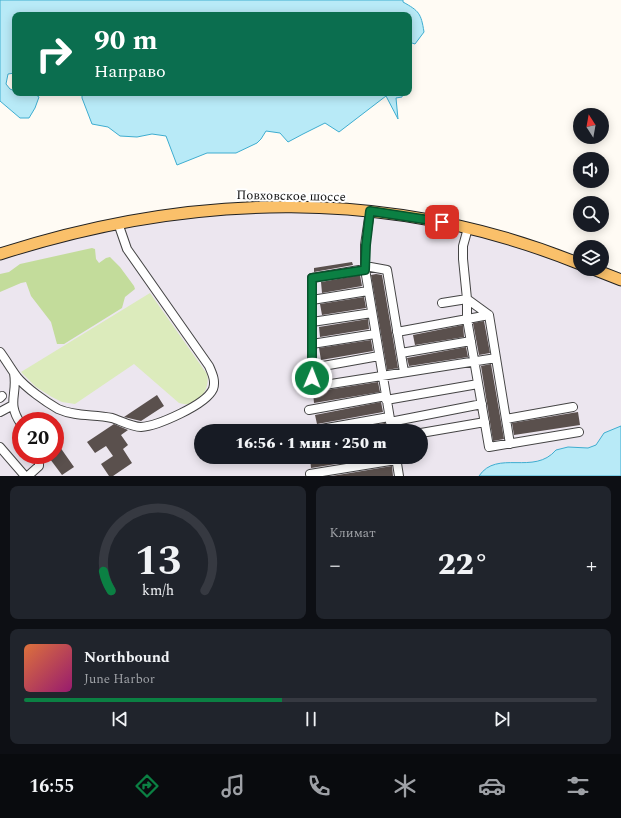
<!DOCTYPE html>
<html lang="ru">
<meta charset="utf-8">
<style>
body{margin:0;font-family:Spectral,serif;background:#20242c;color:#f1f3f6;height:100vh;display:flex;flex-direction:column;font-size:15px;white-space:nowrap}
*{box-sizing:border-box;margin:0}
p{font-size:13px;color:#9ea1a6}
.icon{flex:none;width:22px;height:22px;fill:none;stroke:currentColor;stroke-width:2;stroke-linecap:round;stroke-linejoin:round}
.map{position:relative;height:476px;overflow:hidden}
.details{display:flex;flex-direction:column;gap:10px;padding:10px;background:#0d0f14;flex:1}
.details>*{flex:none}
.hud{position:absolute;left:12px;top:12px;width:400px;height:84px;border-radius:8px;box-shadow:0 2px 10px #0003;background:#0b6e4f;color:#fff;overflow:hidden}
.needle{width:26px;rotate:349deg}
.controls{position:absolute;left:573px;top:108px;display:grid;gap:8px}
.controls a{display:grid;place-items:center;width:36px;height:36px;border-radius:50%;background:#171b24;box-shadow:0 2px 10px #0003;font-size:20px}
.speed{position:absolute;left:12px;top:412px;display:flex;gap:8px;font-size:20px;font-weight:700;text-align:center}
.speed>*{display:grid;place-content:center;width:52px;height:52px;border-radius:50%;background:#171b24;box-shadow:0 2px 10px #0003;line-height:1}
.speed .limit{border:6px solid #d22;background:#fff;color:#111}
.pin{position:absolute;display:grid;place-items:center;width:34px;height:34px;color:#fff;margin:-17px;border-radius:8px;box-shadow:0 2px 6px #0006}
.me{position:absolute;width:44px;margin:-22px;rotate:1deg;stroke-linejoin:round;filter:drop-shadow(0 0 3px #0008)}
.turn{display:flex;align-items:center;gap:14px;height:84px;padding:0 16px;font-size:18px}
.turn .icon{width:52px;height:52px;stroke-width:2.5}
.turn b{display:block;font-size:28px;line-height:34px}
.big{font-size:30px;font-weight:800;line-height:1.1}
.details .tile{flex:1;display:flex;flex-direction:column;justify-content:center;gap:6px;min-width:0;padding:0 14px;border-radius:8px;background:#20242c}
.details .dial{align-items:center;gap:0}
.dial svg{height:104px;overflow:visible;fill:none;stroke:#363941;stroke-width:7;stroke-linecap:round;text-anchor:middle}
.dial text{fill:#f1f3f6;stroke:none}
.song{display:flex;align-items:center;gap:12px}
.cover{width:48px;height:48px;border-radius:6px;background:linear-gradient(135deg,hsl(20 70% 55%),hsl(320 70% 35%))}
.played{height:4px;border-radius:2px;background:linear-gradient(90deg,#0b8043 45%,#363941 45%)}
.keys{display:flex;justify-content:space-around;direction:ltr}
.heat{display:flex;justify-content:space-between;align-items:center;font-size:22px;direction:ltr}
.details .tiles{flex:1;display:grid;gap:10px;grid-template-columns:1fr 1fr}
.tile:last-child{grid-column:span 2}
.trip{position:absolute;left:194px;top:424px;width:234px;height:40px;border-radius:20px;background:#171b24;box-shadow:0 2px 10px #0003;font-weight:800;line-height:40px;text-align:center}
.menu{display:flex;height:64px;justify-content:space-around;align-items:center;background:#090b0e;color:#9ea1a6}
.menu .icon{width:28px;height:28px}
.menu .selected{color:#0b8043}
.menu b{font-size:18px;color:#f1f3f6}
.map>svg:first-child{display:block}
</style>
<div class="map">
<svg width="621" height="476" viewBox="0 0 621 476">
<rect width="100%" height="100%" fill="#fffbf4"/>
<path fill="#ece6ef" fill-rule="evenodd" d="M310 207 468 228 580 269H593L621 280V476H0V254L118 223ZM21 421H55V455H21ZM201 431H421V457H201Z"/>
<path fill="#dcebbc" d="M150 293 207 374C211 390 197 409 179 403L134 364 75 404 62 402 52 397 36 387 21 372Z"/>
<path fill="#c3dc9b" d="M92 248 95 249 96 259 99 263 106 258 110 257 120 267 134 286 135 289 125 297 122 308 64 344H57L51 322 31 296 26 282 21 283 0 292V274L9 272 20 264Z"/>
<path fill="#b8eaf7" stroke="#3eadd0" d="M0 0H403V2C419 11 421 13 424 32L415 44 409 42V15H15V73L8 74 6 84 10 89 15 91V93H33L39 97 35 108 29 118H20L0 101Z
M82 93H403L402 97 396 98 398 119 386 96 339 132 325 123 303 134 288 142 280 133 266 131 261 139 257 143 236 153H207L177 165 166 136 152 134 137 137 120 136 108 127 92 124 82 98Z
M621 426V476H479C497 449 534 476 556 450L568 447 588 448 596 445 604 433Z"/>
<path fill="#5a504d" d="M352 262 353 265 314 272V268Z
M376 274 382 275 398 368 387 370 371 275Z
M360 275 362 286 322 293 321 282Z
M364 297 366 308 322 315 320 304Z
M368 319 369 329 320 337 319 327Z
M484 321 490 353 479 355 473 323Z
M463 325 464 337 415 345 413 335Z
M371 340 373 351 321 360 319 348Z
M466 347 468 357 409 366 407 358Z
M491 364 504 439 493 441 481 366Z
M378 382 380 392 314 403 313 392Z
M157 395 164 406 141 421 124 417Z
M381 402 383 412 317 424 315 415Z
M578 412 580 425 514 435 512 423Z
M385 423 386 431H342Z
M114 424 128 430 121 435 128 445 123 449 132 463 113 476H109L101 464 113 456 106 446 95 453 87 442Z
M55 440 74 467 62 475 47 455H55Z
M310 457H380L311 468Z
M392 466 393 476H332Z"/>
<g fill="none" stroke-linecap="round" stroke-linejoin="round">
<g stroke="#444" stroke-width="10">
<path id="minor" d="M370 211 365 245V269L392 431
M468 228 463 246V259L467 299V319L489 447 579 432
M365 266 387 270 404 372
M365 269 312 278V387L496 358
M312 300 368 291
M442 303 467 299 489 315 510 444
M312 322 372 313
M397 332 489 315
M312 344 375 334
M0 352C6 360 11 369 17 377 26 388 46 402 58 409 76 417 94 414 112 418 121 421 132 427 141 427 157 426 206 405 213 389 216 381 212 373 209 366L127 249 118 223
M401 353 471 341
M312 368 379 356
M14 373C18 395 6 402 21 424
M0 398 2 396
M386 400 478 384
M309 410 386 396
M0 412 13 405
M506 419 573 407
M390 422 482 404
M310 431 389 417
M421 433 485 422
M0 447 25 476
M396 457 399 476
M310 474 396 460
M28 476 39 466V455"/>
</g>
<g stroke="#222" stroke-width="13">
<path id="major" d="M0 254C192 192 391 187 580 264
M593 269 621 280"/>
</g>
<use href="#minor" stroke="#fff" stroke-width="8"/>
<use href="#major" stroke="#fac06a" stroke-width="11"/>
</g>
<g fill="none" stroke-linecap="round" stroke-linejoin="round">
<g stroke="#07532c" stroke-width="10">
<path id="route" d="M312 378V278L365 270 366 245 370 211 442 222"/>
</g>
<use href="#route" stroke="#0b8043" stroke-width="7"/>
</g>
<g text-anchor="middle" stroke-width="4" stroke-linejoin="round" paint-order="stroke">
<g font-size="13" fill="#111" stroke="#fff">
<text transform="translate(291 195) rotate(1)" y="5">Повховское шоссе</text>
</g>
</g>
</svg>
<div class="controls">
<a><svg class="needle" viewBox="-14 -14 28 28"><path d="M0-13l5 13h-10z" fill="#e53935"/><path d="M0 13l5-13h-10z" fill="#9ea1a6"/></svg></a>
<a><svg class="icon" aria-label="sound" viewBox="0 0 24 24"><path d="M4 9h4l5-4v14l-5-4H4zM17 9q2 3 0 6"/></svg></a>
<a><svg class="icon" aria-label="search" viewBox="0 0 24 24"><circle cx="10" cy="10" r="6"/><path d="M15 15l6 6"/></svg></a>
<a><svg class="icon" aria-label="layers" viewBox="0 0 24 24"><path d="M12 4l9 5-9 5-9-5zM3 14l9 5 9-5"/></svg></a>
</div>
<div class="speed"><div class="limit">20</div></div>
<div class="pin" style="left:442px;top:222px;background:#d93025"><svg class="icon" aria-label="arrive" viewBox="0 0 24 24"><path d="M6 21V4h12l-3 4 3 4H6"/></svg></div>
<svg class="me" style="left:312px;top:378px" viewBox="-20 -20 40 40"><circle r="17" fill="#0b8043" stroke="#fff" stroke-width="3"/><path d="M0-11L8 9 0 5-8 9z" fill="#fff"/></svg>
<div class="trip">16:56 · 1 мин · 250 m</div>
<div class="hud">
<div class="turn"><svg class="icon" aria-label="right" viewBox="0 0 24 24"><path d="M7 20v-9h11M14 6l5 5-5 5"/></svg><div><b>90 m</b>Направо</div></div>
</div>
</div>
<section class="details">
<div class="tiles">
<div class="tile dial"><svg viewBox="0 0 100 80">
<path d="M14 69A42 42 0 1 1 86 69"/>
<path d="M14 69A42 42 0 0 1 8 54" stroke="#0b8043"/>
<text x="50" y="56" font-size="32" font-weight="700">13</text>
<text x="50" y="72" font-size="11">km/h</text>
</svg></div>
<div class="tile"><p>Климат</p>
<div class="heat"><a>−</a><b class="big">22°</b><a>+</a></div>
</div>
<div class="tile">
<div class="song"><i class="cover"></i><div><b>Northbound</b><p>June Harbor</p></div></div>
<div class="played"></div>
<div class="keys"><svg class="icon" aria-label="previous" viewBox="0 0 24 24"><path d="M18 5L8 12l10 7zM5 5v14"/></svg><svg class="icon" aria-label="pause" viewBox="0 0 24 24"><path d="M8 5v14M16 5v14"/></svg><svg class="icon" aria-label="next" viewBox="0 0 24 24"><path d="M6 5l10 7-10 7zM19 5v14"/></svg></div>
</div>
</div>
</section>
<nav class="menu">
<b>16:55</b>
<svg class="icon selected" aria-label="directions" viewBox="0 0 24 24"><path d="M12 3l9 9-9 9-9-9zM9 14v-3h6M13 9l2 2-2 2"/></svg>
<svg class="icon" aria-label="music" viewBox="0 0 24 24"><path d="M9 18V5l10-2v13"/><circle cx="6" cy="18" r="3"/><circle cx="16" cy="16" r="3"/></svg>
<svg class="icon" aria-label="phone" viewBox="0 0 24 24"><path d="M5 4h4l2 5-3 2q2 4 5 5l2-3 5 2v4C11 20 4 13 5 4z"/></svg>
<svg class="icon" aria-label="climate" viewBox="0 0 24 24"><path d="M12 3v18M4 7l16 10M4 17L20 7"/></svg>
<svg class="icon" aria-label="car" viewBox="0 0 24 24"><path d="M5 17H2v-5l4-1 3-4h7l3 4 3 1v5h-3M9 17h6M6 11h13"/><circle cx="7" cy="17" r="2"/><circle cx="17" cy="17" r="2"/></svg>
<svg class="icon" aria-label="filters" viewBox="0 0 24 24"><path d="M4 7h16M4 17h16"/><circle cx="9" cy="7" r="2"/><circle cx="15" cy="17" r="2"/></svg>
</nav>
